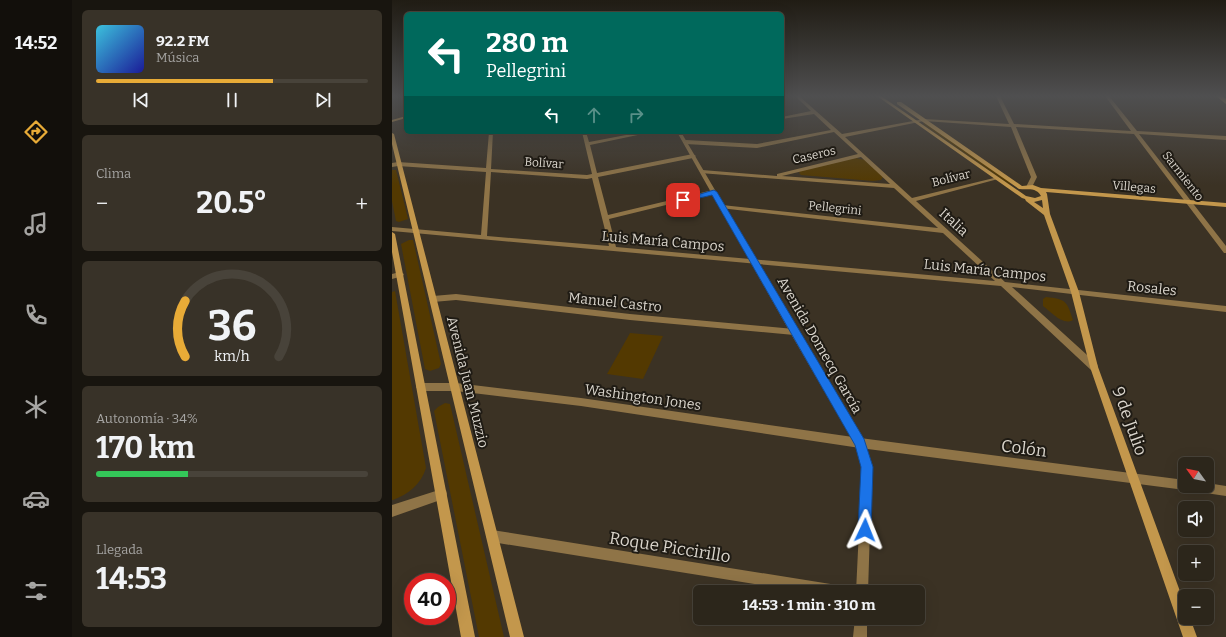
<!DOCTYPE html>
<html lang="es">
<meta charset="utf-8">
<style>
body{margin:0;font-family:Bitter,serif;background:#383228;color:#f1f3f6;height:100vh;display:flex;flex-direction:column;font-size:15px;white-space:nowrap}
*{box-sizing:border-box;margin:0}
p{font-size:13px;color:#a6a5a3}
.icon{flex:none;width:22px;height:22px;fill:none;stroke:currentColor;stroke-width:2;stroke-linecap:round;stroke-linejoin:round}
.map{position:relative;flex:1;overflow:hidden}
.sheet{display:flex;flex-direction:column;gap:10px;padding:10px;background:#18150f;width:320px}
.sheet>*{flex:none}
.guide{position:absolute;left:12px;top:12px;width:380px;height:122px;border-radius:6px;box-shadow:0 4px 16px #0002,0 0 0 1px #48433a;background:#00695c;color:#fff;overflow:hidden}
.needle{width:26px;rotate:303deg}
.controls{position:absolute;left:786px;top:457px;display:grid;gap:8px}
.controls a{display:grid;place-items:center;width:36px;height:36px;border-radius:6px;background:#2c261b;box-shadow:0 4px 16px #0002,0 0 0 1px #48433a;font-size:20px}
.speed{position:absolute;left:12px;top:573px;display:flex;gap:8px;font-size:20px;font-weight:700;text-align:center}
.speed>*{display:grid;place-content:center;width:52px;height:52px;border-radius:50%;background:#2c261b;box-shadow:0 4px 16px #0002,0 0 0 1px #48433a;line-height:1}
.speed .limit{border:6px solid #d22;background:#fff;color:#111}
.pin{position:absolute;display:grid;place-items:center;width:34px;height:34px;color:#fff;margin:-17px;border-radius:8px;box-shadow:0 2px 6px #0006}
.me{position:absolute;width:44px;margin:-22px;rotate:2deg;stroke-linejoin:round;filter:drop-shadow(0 0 3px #0008)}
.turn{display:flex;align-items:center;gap:14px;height:84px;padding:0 16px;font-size:18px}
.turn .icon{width:52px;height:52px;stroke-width:2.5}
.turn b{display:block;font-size:28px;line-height:34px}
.lanes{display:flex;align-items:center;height:38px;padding:0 16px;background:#0003;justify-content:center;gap:20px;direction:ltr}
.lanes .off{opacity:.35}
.big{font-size:30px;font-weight:700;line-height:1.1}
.sheet .tile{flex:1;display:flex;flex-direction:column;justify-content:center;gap:6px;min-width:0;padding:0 14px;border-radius:6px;background:#383228}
.sheet .dial{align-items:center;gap:0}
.dial svg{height:104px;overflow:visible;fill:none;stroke:#48433a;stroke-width:7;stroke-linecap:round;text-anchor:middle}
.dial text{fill:#f1f3f6;stroke:none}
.song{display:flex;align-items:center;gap:12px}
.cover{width:48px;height:48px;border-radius:6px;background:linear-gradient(135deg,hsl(190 70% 55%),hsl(240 70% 35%))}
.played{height:4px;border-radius:2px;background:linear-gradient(90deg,#e8ab37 65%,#48433a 65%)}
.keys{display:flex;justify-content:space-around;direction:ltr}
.heat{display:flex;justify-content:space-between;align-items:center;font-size:22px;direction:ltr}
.charge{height:6px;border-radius:3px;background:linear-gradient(90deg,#34c759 34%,#48433a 0)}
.trip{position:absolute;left:301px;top:585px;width:232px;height:40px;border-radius:6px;background:#2c261b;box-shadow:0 4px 16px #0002,0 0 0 1px #48433a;font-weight:700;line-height:40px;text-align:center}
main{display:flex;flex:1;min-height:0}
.tab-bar{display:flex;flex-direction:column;width:72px;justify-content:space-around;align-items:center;background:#120f0b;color:#a6a5a3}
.tab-bar .icon{width:28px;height:28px}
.tab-bar .active{color:#e8ab37}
.tab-bar b{font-size:18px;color:#f1f3f6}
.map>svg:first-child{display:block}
</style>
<main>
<nav class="tab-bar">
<b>14:52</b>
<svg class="icon active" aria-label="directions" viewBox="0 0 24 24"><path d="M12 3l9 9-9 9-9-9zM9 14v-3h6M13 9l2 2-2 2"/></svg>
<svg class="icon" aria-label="music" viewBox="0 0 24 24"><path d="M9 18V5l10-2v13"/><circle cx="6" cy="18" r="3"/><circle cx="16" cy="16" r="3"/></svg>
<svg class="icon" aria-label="phone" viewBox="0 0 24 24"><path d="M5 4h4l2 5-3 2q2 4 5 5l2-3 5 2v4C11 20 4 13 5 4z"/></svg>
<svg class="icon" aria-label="climate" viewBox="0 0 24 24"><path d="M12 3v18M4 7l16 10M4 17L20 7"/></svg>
<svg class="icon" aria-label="car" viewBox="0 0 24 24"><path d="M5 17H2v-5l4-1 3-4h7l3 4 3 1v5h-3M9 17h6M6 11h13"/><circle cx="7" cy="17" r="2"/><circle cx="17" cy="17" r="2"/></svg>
<svg class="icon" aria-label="filters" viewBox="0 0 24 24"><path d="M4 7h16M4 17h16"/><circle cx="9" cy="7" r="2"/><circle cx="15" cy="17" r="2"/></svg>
</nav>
<section class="sheet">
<div class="tile">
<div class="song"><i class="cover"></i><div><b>92.2 FM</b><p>Música</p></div></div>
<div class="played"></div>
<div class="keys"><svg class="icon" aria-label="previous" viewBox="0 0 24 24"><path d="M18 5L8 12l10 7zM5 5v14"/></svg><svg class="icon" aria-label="pause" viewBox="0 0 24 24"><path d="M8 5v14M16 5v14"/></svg><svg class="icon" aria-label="next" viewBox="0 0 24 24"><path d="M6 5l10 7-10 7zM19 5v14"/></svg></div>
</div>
<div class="tile"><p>Clima</p>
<div class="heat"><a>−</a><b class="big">20.5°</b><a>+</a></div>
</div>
<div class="tile dial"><svg viewBox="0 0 100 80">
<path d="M14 69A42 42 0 1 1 86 69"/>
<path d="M14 69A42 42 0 0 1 14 26" stroke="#e8ab37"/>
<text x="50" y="56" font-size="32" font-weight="700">36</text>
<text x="50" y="72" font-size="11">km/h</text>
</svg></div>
<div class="tile"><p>Autonomía · 34%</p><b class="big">170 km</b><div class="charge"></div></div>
<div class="tile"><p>Llegada</p><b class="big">14:53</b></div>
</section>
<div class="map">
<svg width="834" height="637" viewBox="0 0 834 637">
<rect width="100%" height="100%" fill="#3b3224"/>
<path fill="#533901" d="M533 123 619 183 617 184 531 124Z
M464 158 473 160 491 177 489 180 481 181 409 175 407 173 409 170Z
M0 170H4L16 219 7 222 4 221 0 201Z
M17 240H21L49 364 47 368 38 371 33 369 9 244Z
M3 291 34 468C29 484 17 494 1 500H0V292Z
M654 297C674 299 675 301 681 320 671 326 659 312 651 306V299Z
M238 333 271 336 251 379 215 374Z
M53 403 58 404 112 637H87L42 411 46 407Z"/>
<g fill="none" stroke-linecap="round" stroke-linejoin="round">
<path fill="#8f7447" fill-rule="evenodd" d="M403 96H407L450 134 532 119 617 124 604 96H608L622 124 739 131 713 96H717L745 131 834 136V140L747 134 834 246V253H832L742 134 624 127 645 177 640 187 637 189 634 187 639 177 619 127 532 121 453 137 520 198 606 177V179L524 201 613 282 834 306V312L620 287 705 364 706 367 705 370 702 371 699 370 609 286 0 231V227L89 235 94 172 6 166 0 167V163L6 162 94 168 97 132H101L99 169 195 175 200 174 190 132H194L197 142 250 132H260L198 145 205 173 301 154 304 156 301 158 206 177 216 215 321 190 324 192 323 193 217 219 224 247 603 281 551 233 328 208 327 207 330 205 546 228 502 188 308 173V171L310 170 385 176V174L466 154 442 132 365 148 294 144 291 142 294 140 365 144 439 130 422 114 390 119V117L419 111ZM469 157 498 184 390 176ZM99 172 195 179 200 178 217 246 95 236Z
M8 272 12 274 11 276 0 279V274Z
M64 294 238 314 402 329 405 330 406 332 405 334 402 335 238 320 64 300 41 302 37 299 41 296Z
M29 383H64L189 398 468 438 793 480V486H815V483L834 486V496L800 491 796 489 793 490 468 448 189 406 64 391H29L26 390 24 387 26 384Z
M50 489 54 490 55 494 54 498 0 517V505Z
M100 530 451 586 455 588 457 592H412L100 542 96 540 94 536 96 532Z"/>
<path fill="#8f7447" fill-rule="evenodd" d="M285 132H289L405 330 473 443 480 467 476 592H464L470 467 463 444 399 334Z
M463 618H475V637H461Z"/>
<path fill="#c3974c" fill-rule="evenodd" d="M485 96H489L634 196 643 198 649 196C644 187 636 190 627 189L505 104V102H509L630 186 641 185 649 188 834 203V207L654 192 655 194 658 214 687 292 706 367 793 605V618H798L805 637H791L698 367 679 292 652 215 634 201 633 199 630 198ZM650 200 651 208 642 202Z
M14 116V118L0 122V120Z
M0 133 2 134 132 637H118L0 144Z
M0 232 3 234 83 637H69L0 252Z"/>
<path fill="#eab24d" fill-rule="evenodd" d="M824 96H830L834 99V104Z"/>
</g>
<linearGradient id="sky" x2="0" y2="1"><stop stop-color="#201c14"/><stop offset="0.52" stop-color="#4f4f50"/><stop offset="1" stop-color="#4f4f50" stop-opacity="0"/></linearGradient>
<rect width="834" height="185" fill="url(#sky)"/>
<path fill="#1a73e8" stroke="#114b97" d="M322 190 325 192 472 439 481 467 479 530 477 534 473 536 468 534 466 530 469 467 463 445 320 195 291 202 287 200Z"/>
<g text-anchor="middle" stroke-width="4" stroke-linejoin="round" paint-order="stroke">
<g font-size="12" fill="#dad5cc" stroke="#1f1b14">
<text transform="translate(422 155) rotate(-13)" y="4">Caseros</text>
<text transform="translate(152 163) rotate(4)" y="4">Bolívar</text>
<text transform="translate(791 176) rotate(52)" y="4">Sarmiento</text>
<text transform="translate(559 178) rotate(-14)" y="4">Bolívar</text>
<text transform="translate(742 187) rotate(5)" y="4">Villegas</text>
<text transform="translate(443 208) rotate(6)" y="4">Pellegrini</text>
</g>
<g font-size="14" fill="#dad5cc" stroke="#1f1b14">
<text transform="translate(562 222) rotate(42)" y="5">Italia</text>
<text transform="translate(271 241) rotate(5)" y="5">Luis María Campos</text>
<text transform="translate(593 270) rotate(6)" y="5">Luis María Campos</text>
<text transform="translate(760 288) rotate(6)" y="5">Rosales</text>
<text transform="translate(223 302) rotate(6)" y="5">Manuel Castro</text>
<text transform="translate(428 345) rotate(60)" y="5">Avenida Domecq García</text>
<text transform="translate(76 382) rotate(76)" y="5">Avenida Juan Muzzio</text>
<text transform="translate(251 397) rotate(8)" y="5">Washington Jones</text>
</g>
<g font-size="17" fill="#dad5cc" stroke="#1f1b14">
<text transform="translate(738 421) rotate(70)" y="6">9 de Julio</text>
<text transform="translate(632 448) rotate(7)" y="6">Colón</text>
<text transform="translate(278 547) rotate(9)" y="6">Roque Piccirillo</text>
</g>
</g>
</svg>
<div class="controls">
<a><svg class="needle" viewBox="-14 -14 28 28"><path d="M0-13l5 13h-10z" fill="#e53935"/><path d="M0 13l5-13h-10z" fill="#a6a5a3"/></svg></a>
<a><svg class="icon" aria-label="sound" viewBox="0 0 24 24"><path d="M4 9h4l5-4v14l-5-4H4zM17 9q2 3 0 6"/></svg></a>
<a>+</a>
<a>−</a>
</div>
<div class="speed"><div class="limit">40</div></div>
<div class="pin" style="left:291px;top:200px;background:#d93025"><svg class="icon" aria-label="arrive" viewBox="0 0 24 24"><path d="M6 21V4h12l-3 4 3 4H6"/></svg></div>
<svg class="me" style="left:473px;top:530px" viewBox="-20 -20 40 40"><path d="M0-17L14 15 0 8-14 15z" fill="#1a73e8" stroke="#fff" stroke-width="4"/></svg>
<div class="trip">14:53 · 1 min · 310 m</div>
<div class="guide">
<div class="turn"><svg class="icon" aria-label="left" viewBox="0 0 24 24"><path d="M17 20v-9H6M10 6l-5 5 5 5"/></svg><div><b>280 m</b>Pellegrini</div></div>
<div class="lanes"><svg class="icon" aria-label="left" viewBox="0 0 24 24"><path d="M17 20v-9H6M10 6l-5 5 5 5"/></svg><svg class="icon off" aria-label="ahead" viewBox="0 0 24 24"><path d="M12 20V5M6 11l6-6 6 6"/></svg><svg class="icon off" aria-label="right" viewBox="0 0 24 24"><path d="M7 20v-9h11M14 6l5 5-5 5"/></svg></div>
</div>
</div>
</main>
